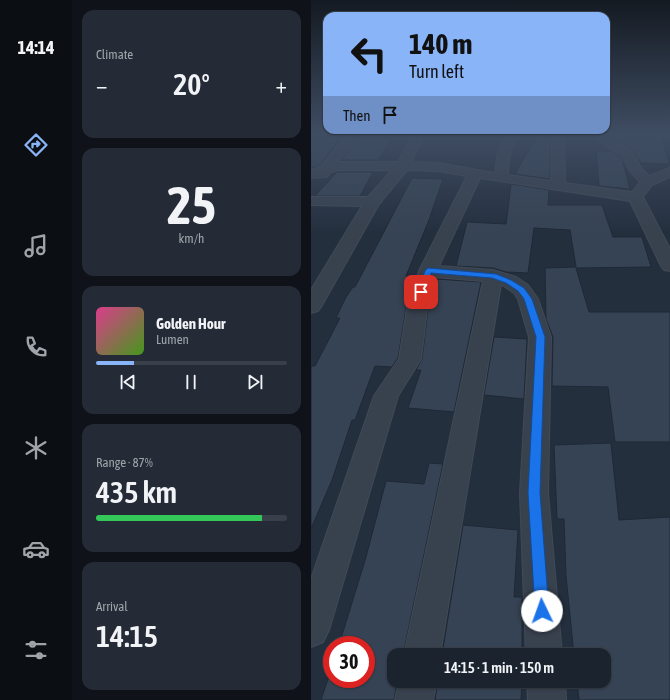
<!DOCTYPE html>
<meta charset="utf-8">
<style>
body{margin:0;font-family:"Asap Condensed",sans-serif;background:#242b36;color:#f1f3f6;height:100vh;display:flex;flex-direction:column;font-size:15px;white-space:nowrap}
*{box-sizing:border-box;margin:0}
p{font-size:13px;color:#a0a4aa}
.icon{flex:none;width:22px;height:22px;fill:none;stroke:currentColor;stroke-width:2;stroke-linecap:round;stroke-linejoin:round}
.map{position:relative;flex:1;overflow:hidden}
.sheet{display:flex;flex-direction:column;gap:10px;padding:10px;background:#0f1319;width:239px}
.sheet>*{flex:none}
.hud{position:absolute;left:12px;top:12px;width:287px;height:122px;border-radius:12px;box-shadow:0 1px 3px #0004,0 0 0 1px #39404a;background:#8ab4f8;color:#111;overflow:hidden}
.speed{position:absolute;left:12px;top:636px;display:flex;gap:8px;font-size:20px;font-weight:700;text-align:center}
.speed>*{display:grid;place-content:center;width:52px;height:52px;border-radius:50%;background:#1b232e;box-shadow:0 1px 3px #0004,0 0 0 1px #39404a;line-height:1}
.speed .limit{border:6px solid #d22;background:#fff;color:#111}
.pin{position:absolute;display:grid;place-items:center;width:34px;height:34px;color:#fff;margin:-17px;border-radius:8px;box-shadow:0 2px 6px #0006}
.me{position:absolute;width:44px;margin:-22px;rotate:357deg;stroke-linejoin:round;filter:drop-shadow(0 0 3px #0008)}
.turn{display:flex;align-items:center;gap:14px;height:84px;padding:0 20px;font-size:18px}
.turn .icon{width:52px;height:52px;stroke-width:2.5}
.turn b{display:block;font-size:28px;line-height:34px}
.then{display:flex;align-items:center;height:38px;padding:0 20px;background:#0003;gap:8px;font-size:15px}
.big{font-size:30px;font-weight:600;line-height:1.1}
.sheet .tile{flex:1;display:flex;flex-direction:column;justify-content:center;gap:6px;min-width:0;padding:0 14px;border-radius:12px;background:#242b36}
.sheet .dial{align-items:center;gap:0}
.dial b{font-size:52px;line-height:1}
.song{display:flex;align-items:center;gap:12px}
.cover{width:48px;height:48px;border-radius:6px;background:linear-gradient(135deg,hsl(330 70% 55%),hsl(100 70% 35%))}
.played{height:4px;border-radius:2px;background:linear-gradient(90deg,#8ab4f8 20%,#39404a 20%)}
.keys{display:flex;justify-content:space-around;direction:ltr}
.heat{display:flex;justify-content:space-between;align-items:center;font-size:22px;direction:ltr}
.charge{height:6px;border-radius:3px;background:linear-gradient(90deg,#34c759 87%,#39404a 0)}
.trip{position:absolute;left:76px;top:648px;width:224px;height:40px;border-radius:12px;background:#1b232e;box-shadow:0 1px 3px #0004,0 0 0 1px #39404a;font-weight:600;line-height:40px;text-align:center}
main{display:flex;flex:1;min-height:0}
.tabs{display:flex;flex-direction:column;width:72px;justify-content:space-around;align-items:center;background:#0b0e12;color:#a0a4aa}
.tabs .icon{width:28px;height:28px}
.tabs .on{color:#8ab4f8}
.tabs b{font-size:18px;color:#f1f3f6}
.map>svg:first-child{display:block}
</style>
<main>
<nav class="tabs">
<b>14:14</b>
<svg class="icon on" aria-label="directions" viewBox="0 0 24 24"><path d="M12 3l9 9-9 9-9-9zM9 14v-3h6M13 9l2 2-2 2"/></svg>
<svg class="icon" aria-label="music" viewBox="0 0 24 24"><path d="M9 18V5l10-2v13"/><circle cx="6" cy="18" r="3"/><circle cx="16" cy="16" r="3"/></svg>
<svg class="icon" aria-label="phone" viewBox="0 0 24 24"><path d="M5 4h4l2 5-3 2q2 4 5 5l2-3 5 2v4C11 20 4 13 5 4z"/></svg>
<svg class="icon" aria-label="climate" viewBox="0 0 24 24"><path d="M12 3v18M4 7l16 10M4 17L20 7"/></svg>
<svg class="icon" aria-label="car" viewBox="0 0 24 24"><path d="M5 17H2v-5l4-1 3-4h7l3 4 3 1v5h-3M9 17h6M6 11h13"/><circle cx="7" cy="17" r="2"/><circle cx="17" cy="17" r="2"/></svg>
<svg class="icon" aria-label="filters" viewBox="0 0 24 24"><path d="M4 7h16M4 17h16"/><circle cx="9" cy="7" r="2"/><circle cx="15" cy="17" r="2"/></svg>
</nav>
<section class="sheet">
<div class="tile"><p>Climate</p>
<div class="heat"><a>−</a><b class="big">20°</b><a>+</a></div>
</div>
<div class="tile dial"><b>25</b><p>km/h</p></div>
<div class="tile">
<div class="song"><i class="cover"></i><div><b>Golden Hour</b><p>Lumen</p></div></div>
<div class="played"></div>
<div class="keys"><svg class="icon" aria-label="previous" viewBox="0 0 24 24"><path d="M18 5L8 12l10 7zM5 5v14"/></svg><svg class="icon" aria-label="pause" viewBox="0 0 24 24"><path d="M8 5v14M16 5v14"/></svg><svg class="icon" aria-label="next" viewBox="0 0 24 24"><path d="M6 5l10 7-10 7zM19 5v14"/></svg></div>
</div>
<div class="tile"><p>Range · 87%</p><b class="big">435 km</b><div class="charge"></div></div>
<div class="tile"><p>Arrival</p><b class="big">14:15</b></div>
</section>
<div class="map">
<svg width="359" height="700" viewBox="0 0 359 700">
<rect width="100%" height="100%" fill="#242f3e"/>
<path fill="#364354" stroke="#1f2835" d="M0 134H32L9 165 0 168Z
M227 134H239V179L204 174Z
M299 134 349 135 359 164 330 163 322 150Z
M48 138 79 139 68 160H30Z
M285 151H300L310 157 313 163H312L319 189 288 186Z
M26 172H62L49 196H4Z
M101 178 132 179 118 220 95 276 104 277 96 302 87 358 81 367 64 366 44 420H41L21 480 0 529V366H4L29 318H25L35 297 42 287H44Z
M200 184 238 190 237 205H291L302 237H331L340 267 265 268 278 312H359V442H304L297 387 241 386 242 337 235 319 234 268 265 267 259 230 223 228 217 273 195 272 182 268 145 266 156 222 195 224Z
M125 279 170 282 143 412 97 408 110 370H105L111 359 118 302Z
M183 337 216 339 213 399 173 395Z
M300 443 308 520 359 517V700H268L266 681H293V655H263L255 576 253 519H246L243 445Z
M118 463 132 464 92 655H83V681H86L83 700H10L21 667V679H55V645H28L55 557 75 481 113 484Z
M152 525 207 530 203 597H211V655H131Z
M127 681H211L210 700H124Z"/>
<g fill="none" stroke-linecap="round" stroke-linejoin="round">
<g stroke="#414a57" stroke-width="2">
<path id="minor" d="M36 134H49L27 162H87L102 134H114L100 162 127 163 184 173 186 157 194 134H206L198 157 197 175 240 181 241 134H253L254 183 321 192 329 182 319 171 311 156 294 146 282 134H295L321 151 331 169 338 176 359 168V177L341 185 332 197 359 249V271L353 270 350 266 319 201 169 178 128 266 182 270 205 277 217 285 227 299 240 337 237 493 251 655H215L209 493 218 337 207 299 203 293 190 284 129 655H93L172 281 124 277 117 302 110 359 87 396 18 630 12 642 0 647V579L63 396 88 359 97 302 108 271 156 176 127 171 96 170 68 204 10 307 7 311 0 313V290L51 206 0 205V197H57L81 170H26L20 172 16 177 0 178V170L10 166Z
M352 134H359V139L355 138Z
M88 681H126L122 700H84Z
M216 681H254L255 700H217Z"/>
</g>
<use href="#minor" fill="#38414e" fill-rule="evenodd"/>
</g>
<linearGradient id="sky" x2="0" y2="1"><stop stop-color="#141a22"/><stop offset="0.58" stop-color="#3f4d63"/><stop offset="1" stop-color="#3f4d63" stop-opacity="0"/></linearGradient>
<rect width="359" height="232" fill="url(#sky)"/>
<path fill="#1a73e8" stroke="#114b97" d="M117 268 185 274 200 280 213 288 221 299 234 337 229 493 238 611 236 616 231 618 226 616 224 611 217 493 225 337 213 299 207 291 195 283 181 278 120 273 114 292 110 294 107 293 106 292 114 271Z"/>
</svg>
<div class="speed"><div class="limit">30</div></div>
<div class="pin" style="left:110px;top:292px;background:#d93025"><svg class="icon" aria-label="arrive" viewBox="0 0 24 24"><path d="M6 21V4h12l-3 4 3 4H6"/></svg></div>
<svg class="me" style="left:231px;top:611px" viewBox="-20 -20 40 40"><circle r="19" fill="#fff"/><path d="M0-13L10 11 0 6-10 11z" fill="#1a73e8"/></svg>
<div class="trip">14:15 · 1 min · 150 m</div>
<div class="hud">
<div class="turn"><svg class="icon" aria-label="left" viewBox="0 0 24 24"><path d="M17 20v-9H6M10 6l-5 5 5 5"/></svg><div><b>140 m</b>Turn left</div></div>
<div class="then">Then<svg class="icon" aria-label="arrive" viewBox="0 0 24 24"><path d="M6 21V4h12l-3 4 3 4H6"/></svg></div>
</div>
</div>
</main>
